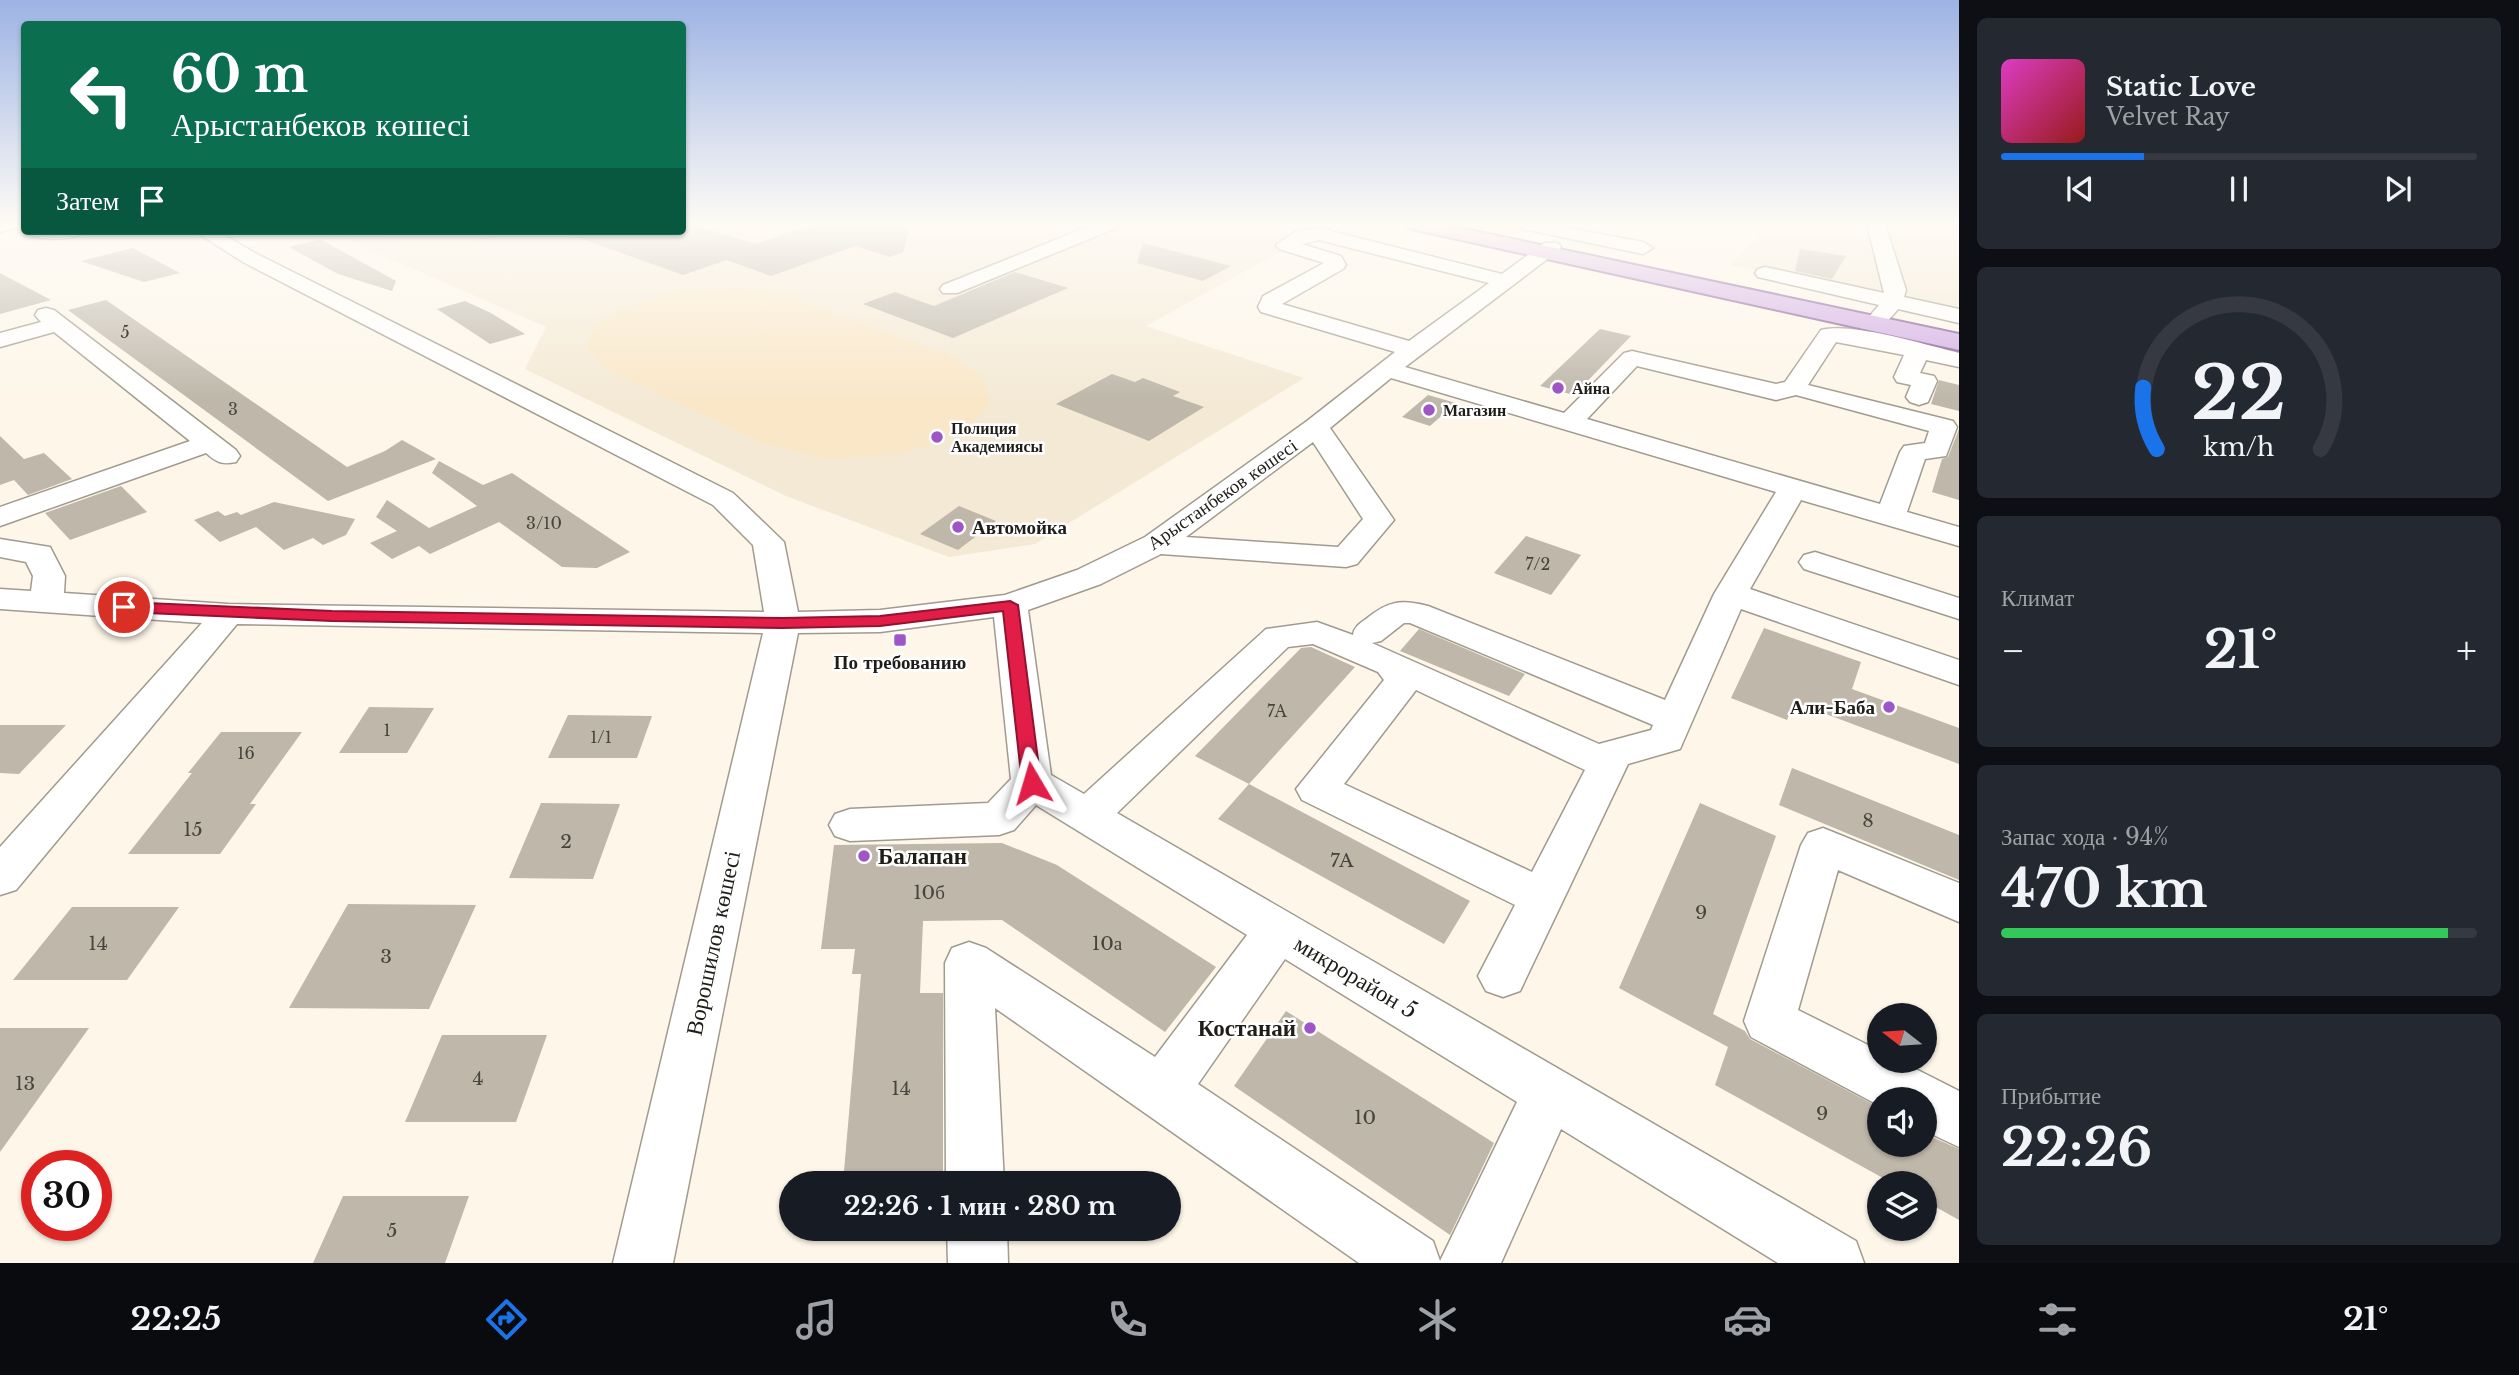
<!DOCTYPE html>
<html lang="ru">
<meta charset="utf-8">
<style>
body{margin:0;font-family:"Libre Baskerville",serif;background:#242831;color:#f1f3f6;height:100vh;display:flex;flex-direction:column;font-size:26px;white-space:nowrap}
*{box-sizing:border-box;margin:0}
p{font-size:23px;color:#9ea1a6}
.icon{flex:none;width:38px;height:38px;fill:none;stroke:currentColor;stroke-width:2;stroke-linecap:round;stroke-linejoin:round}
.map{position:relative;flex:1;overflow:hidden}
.panel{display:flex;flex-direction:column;gap:18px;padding:18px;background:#0d0f14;width:560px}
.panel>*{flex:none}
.hud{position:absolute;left:21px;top:21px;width:665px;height:214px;border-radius:7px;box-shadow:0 2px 5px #0004;background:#0b6e4f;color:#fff;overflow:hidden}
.needle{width:46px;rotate:287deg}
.controls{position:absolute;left:1867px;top:1003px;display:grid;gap:14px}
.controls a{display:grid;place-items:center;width:70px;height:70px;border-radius:50%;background:#171b24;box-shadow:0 2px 5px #0004;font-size:35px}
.speed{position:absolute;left:21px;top:1150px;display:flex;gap:14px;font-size:35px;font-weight:700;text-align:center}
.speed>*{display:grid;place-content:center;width:91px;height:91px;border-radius:50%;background:#171b24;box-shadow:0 2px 5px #0004;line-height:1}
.speed .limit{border:10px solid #d22;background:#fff;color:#111}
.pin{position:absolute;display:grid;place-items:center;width:60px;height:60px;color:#fff;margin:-30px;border:4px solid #fff;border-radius:50%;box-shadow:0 2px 7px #0007}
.me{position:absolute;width:77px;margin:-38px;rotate:353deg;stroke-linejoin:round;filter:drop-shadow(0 0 5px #0008)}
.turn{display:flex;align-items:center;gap:24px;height:147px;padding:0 35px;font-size:32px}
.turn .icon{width:91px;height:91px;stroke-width:2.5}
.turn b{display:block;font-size:49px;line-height:60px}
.then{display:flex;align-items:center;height:66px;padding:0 35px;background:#0003;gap:14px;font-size:26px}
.big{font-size:52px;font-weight:700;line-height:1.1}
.panel .card{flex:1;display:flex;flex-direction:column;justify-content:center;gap:10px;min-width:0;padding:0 24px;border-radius:10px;background:#242831}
.panel .dial{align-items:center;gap:0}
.dial svg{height:182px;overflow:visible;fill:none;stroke:#363941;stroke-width:7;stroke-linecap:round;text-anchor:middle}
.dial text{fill:#f1f3f6;stroke:none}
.song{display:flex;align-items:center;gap:21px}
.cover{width:84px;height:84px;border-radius:10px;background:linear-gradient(135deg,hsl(310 70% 55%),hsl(0 70% 35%))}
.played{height:7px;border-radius:4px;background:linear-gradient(90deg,#1a73e8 30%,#363941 30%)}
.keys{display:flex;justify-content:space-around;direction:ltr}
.heat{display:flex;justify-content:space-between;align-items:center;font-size:38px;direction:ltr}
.charge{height:10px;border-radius:5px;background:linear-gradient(90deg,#34c759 94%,#363941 0)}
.trip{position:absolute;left:779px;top:1171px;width:402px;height:70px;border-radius:35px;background:#171b24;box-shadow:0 2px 5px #0004;font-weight:700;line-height:70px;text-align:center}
.menu{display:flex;height:112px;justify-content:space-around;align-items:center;background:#090b0e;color:#9ea1a6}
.menu .icon{width:49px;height:49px}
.menu .selected{color:#1a73e8}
.menu b{font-size:32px;color:#f1f3f6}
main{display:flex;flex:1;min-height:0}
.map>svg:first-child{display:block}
</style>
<main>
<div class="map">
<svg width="1959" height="1263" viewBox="0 0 1959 1263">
<rect width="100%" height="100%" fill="#fdf6e9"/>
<path fill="#f4e9d5" d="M683 224H1251L1307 237 1146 326 1304 378 1035 544 949 557 786 496 525 369 546 327 327 231H682Z
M1765 224H1959V312L1730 265 1768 227Z"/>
<path fill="#f9e7c8" d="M363 231H514C468 248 408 250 363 231Z
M743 288 791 296 944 353 982 375 990 404 962 434 902 454 828 459 764 444 609 370 585 348 595 324 633 303 686 291Z"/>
<path fill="#beb7aa" d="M682 224H693L755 244 817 224H911L903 252 890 257 855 246 771 276 727 260 683 275 565 233V231H682Z
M320 239 396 281 392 291 338 274 289 247Z
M1143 243 1231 266 1203 281 1137 263Z
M133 248 180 273 144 282 81 261Z
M1800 249 1846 256 1832 279 1795 271Z
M1015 272 1068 288 953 338 863 304 895 292 934 306Z
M0 273 51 300 0 314Z
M106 300 347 467 385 451 402 440 436 459 328 501 68 310Z
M465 301 491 313 525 334 490 344 437 309Z
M1600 329 1631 336 1574 395 1540 386Z
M1112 374 1135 382 1143 378 1180 392 1173 396 1204 407 1149 441 1056 404Z
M1939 380 1959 385V411L1931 404Z
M1428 395 1456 403 1430 426 1402 417Z
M1959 429V500L1932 492 1942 459 1948 457Z
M0 436 24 459 44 453 72 479 28 495 14 480 0 485Z
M439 461 483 485 512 473 630 552 597 568 562 567 499 522 430 554 419 546 392 559 370 543 397 531 376 517 387 500 429 528 477 506 432 473Z
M121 486 147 512 70 540 45 513Z
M274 502 355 519 346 535 323 545 313 538 284 550 256 527 220 542 194 520 218 511 225 516 237 512 241 515Z
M959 506 996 521 958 550 920 534Z
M1526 536 1581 555 1551 595 1494 573Z
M1764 628 1861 662 1852 689 1959 728V764L1794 702 1787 720 1731 698Z
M1419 629 1525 674 1509 696 1400 651Z
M1311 647 1355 667 1249 784 1195 756 1301 648Z
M369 707 434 708 407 753H339Z
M568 715 652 716 637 758H548Z
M0 725H66L19 774 0 773Z
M221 732H302L250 804H256L220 854H128L192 773H188Z
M1792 768 1959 835V880L1779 805Z
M1249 784 1470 901 1444 944 1218 819Z
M541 803 620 804 593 879 509 878Z
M1700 803 1776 836 1713 1014 1745 1031 1750 1039 1880 1108V1144H1925V1134L1959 1149V1220L1925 1201V1183H1892L1715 1085 1728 1047 1619 988Z
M1002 843 1057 865 1216 967 1165 1032 1002 920 923 921 920 993H943V1183H843L861 974H852L855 949H821L834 845Z
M348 904 476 905 429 1009 289 1008Z
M72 907H179L127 980H13Z
M1286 1011 1494 1143 1450 1235 1234 1086Z
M0 1028H89L0 1152Z
M442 1035H547L516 1122H405Z
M343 1196H469L445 1263H313Z"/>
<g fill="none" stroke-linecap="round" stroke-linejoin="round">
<g stroke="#a19b8f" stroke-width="3">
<path id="minor" d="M0 224H18L15 228 0 232Z
M1095 224H1119L1116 228 957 293H943L940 289 943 285Z
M1514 224H1549L1643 242 1653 248 1643 254 1523 229Z
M1867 224H1885L1906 290 1904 297 1959 309V323L1898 309C1890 319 1885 326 1871 323L1868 318 1879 305 1758 277 1755 273 1758 269 1765 267 1884 293Z
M1319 228 1502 274 1544 243H1558L1561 247 1558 251 1405 367 1564 413 1624 353 1632 351 1776 384 1785 382 1821 330C1853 322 1925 345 1959 353V367L1926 360 1920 373 1934 376 1937 381 1928 402 1919 405 1910 402 1906 397 1911 385 1897 382 1894 377 1904 355 1836 342 1808 385 1953 421 1957 427 1946 456 1925 459 1907 512 1959 527V546L1801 500 1750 589 1959 660V685L1741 609 1680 749 1628 764 1520 991 1503 997 1486 991 1478 976 1515 905 1302 800 1296 789 1384 680 1378 672 1313 644 1288 647 1117 813 1856 1241 1864 1263H1778L1561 1129 1501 1263H1359L995 1008 1004 1183H946L945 963 952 948 969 942 986 948 1155 1057 1247 935 1036 805 1014 830 999 835 850 841 835 836 829 825 835 814 850 809 988 803 1011 779 994 617 880 632 798 633 673 1263H613L763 633 237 624 16 890 0 895V847L202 623 0 609V589L31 591 33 576 26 562 0 557V539L50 547 65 576 64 593 228 604 764 612 753 545 713 505 243 262 194 231H217L257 254 733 493 784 542 798 612 880 610 1005 595 1077 570 1145 537 1307 421 1395 352 1261 312 1258 307 1263 296 1324 263 1279 249 1276 245 1295 232ZM1319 240 1489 283 1409 341 1282 304 1343 269 1346 265 1341 256 1302 244ZM1637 366 1776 400 1796 395 1929 431 1925 443 1904 446 1900 452 1880 504 1587 419ZM1391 378 1776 492 1714 594 1665 700 1428 606C1400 599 1388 601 1366 619 1359 624 1354 627 1353 635L1317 622 1266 629 1084 794 1051 775 1028 610 1101 584 1161 554 1346 567 1357 564 1394 520 1330 428ZM1313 442 1363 519 1338 547 1186 537ZM1404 623H1410L1653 725 1651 730 1599 744 1372 643 1381 641ZM1416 690 1585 770 1532 872 1344 784ZM1285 959 1517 1102 1440 1261 1433 1241 1198 1084Z
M25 231H86C77 241 34 242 25 231Z
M46 308 54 310 236 450 240 456 236 462C222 465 216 462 206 453L0 526V507L190 441 54 332 0 347V333L41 322 35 315 38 310Z
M1815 552 1959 598V619L1804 569 1799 562 1804 555Z
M1823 828 1959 883V922L1838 870 1798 1010 1880 1051V1060H1898L1959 1091V1147L1925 1131V1099H1880V1106L1751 1037 1744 1021 1801 845 1808 833Z
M947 1228H1007L1008 1263H948Z"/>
</g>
<g stroke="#805794" stroke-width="4">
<path id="major" d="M1406 224H1442L1959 334V350L1416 230 1409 228Z"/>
</g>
<use href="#minor" fill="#fff" fill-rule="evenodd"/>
<use href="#major" fill="#d2ade6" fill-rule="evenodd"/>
</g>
<linearGradient id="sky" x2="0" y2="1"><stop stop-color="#9db3e4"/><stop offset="0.56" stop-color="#fefbf5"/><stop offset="1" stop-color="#fefbf5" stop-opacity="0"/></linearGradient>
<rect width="1959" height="400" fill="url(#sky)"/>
<path fill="#e11d48" stroke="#92132f" stroke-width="2" d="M1010 601 1018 605 1041 783 1038 787H1025L1022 783 1003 611 880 626 783 628 332 621 124 612 116 607 124 602 332 611 783 618 880 616Z"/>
<g fill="#a055c7" stroke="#fff" stroke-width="2.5">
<circle cx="1558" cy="388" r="7"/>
<circle cx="1429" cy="410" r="7"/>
<circle cx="937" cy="437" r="7"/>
<circle cx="958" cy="527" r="7"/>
<rect x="893" y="633" width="14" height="14" rx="3.5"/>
<circle cx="1889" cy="707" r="7"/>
<circle cx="864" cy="856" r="7"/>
<circle cx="1310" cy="1028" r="7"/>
</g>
<g text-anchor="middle" stroke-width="5" stroke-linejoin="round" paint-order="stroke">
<g font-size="16" fill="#47443c">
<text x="125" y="338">5</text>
<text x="233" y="415">3</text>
<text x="544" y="529">3/10</text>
<text x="1538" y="570">7/2</text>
<text x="1277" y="717">7A</text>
<text x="387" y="736">1</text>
<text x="601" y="743">1/1</text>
<text x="246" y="759">16</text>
</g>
<g font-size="16" font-weight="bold" fill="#1f1d18" stroke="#fff" text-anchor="start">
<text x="1572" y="394">Айна</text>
<text x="1443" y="416">Магазин</text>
<text x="951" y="434">Полиция<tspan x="951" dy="18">Академиясы</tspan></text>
</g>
<g font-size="19" fill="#1f1d18" stroke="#fff">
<text transform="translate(1222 494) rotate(-35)" y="7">Арыстанбеков көшесі</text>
</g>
<g font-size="19" font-weight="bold" fill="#1f1d18" stroke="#fff" text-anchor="start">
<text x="972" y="534">Автомойка</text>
<text x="900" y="669" text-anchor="middle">По требованию</text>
<text x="1875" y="714" text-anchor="end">Али-Баба</text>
</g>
<g font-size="19" fill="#47443c">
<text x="1868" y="827">8</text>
<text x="193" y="836">15</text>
<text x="566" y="848">2</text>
<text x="1342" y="867">7A</text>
<text x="929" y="899">10б</text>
<text x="1701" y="919">9</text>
<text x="98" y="950">14</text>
<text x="1107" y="950">10а</text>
<text x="386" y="963">3</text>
<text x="478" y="1085">4</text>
<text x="25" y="1090">13</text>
<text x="901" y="1095">14</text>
<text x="1822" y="1120">9</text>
<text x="1365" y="1124">10</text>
<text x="392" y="1237">5</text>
</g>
<g font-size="23" font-weight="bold" fill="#1f1d18" stroke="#fff" text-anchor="start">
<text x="878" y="864">Балапан</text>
<text x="1296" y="1036" text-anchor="end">Костанай</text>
</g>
<g font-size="23" fill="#1f1d18" stroke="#fff">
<text transform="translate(713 943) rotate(-78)" y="8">Ворошилов көшесі</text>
<text transform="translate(1356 977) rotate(31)" y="8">микрорайон 5</text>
</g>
</g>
</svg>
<div class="controls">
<a><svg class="needle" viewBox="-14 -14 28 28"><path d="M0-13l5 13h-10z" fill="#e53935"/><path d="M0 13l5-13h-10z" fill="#9ea1a6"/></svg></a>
<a><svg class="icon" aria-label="sound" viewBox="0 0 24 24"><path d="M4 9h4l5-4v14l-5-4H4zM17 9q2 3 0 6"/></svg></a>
<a><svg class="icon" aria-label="layers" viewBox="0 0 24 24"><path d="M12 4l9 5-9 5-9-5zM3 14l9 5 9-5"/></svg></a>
</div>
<div class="speed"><div class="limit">30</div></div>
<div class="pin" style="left:124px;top:607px;background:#d93025"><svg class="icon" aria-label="arrive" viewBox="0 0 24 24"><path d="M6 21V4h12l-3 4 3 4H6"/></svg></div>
<svg class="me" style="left:1032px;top:783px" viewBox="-20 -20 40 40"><path d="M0-17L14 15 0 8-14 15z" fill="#e11d48" stroke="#fff" stroke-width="4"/></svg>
<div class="trip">22:26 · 1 мин · 280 m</div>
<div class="hud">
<div class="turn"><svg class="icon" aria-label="left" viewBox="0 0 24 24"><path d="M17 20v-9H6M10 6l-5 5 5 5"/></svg><div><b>60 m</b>Арыстанбеков көшесі</div></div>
<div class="then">Затем<svg class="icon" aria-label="arrive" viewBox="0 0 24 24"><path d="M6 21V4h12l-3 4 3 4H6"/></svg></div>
</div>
</div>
<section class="panel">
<div class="card">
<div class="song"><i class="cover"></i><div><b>Static Love</b><p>Velvet Ray</p></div></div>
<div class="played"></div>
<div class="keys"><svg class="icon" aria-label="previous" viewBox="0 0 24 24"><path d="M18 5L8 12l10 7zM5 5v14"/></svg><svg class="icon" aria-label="pause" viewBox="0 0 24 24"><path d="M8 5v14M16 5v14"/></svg><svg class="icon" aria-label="next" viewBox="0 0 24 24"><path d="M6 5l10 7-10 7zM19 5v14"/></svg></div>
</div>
<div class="card dial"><svg viewBox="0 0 100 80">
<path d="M14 69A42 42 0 1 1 86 69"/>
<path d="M14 69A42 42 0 0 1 8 42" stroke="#1a73e8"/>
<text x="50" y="56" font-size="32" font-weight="700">22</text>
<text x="50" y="72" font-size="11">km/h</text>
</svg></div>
<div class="card"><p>Климат</p>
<div class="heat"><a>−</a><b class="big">21°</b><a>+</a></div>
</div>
<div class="card"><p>Запас хода · 94%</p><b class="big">470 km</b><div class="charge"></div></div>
<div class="card"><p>Прибытие</p><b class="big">22:26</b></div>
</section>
</main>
<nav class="menu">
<b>22:25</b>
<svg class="icon selected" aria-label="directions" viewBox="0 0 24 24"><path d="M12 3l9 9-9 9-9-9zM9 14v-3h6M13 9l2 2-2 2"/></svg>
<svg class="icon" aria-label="music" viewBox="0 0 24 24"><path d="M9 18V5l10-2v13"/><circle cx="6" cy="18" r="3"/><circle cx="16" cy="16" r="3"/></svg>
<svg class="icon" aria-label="phone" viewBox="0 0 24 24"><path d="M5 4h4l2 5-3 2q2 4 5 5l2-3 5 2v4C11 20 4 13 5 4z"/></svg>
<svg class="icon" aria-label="climate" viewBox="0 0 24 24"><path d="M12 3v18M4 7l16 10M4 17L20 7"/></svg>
<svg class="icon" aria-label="car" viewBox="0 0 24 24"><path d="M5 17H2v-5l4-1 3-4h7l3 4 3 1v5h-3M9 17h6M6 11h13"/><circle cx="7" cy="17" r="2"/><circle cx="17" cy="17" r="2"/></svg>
<svg class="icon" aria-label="filters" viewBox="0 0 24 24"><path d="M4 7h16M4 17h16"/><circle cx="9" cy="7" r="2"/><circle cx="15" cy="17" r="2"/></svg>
<b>21°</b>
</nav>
